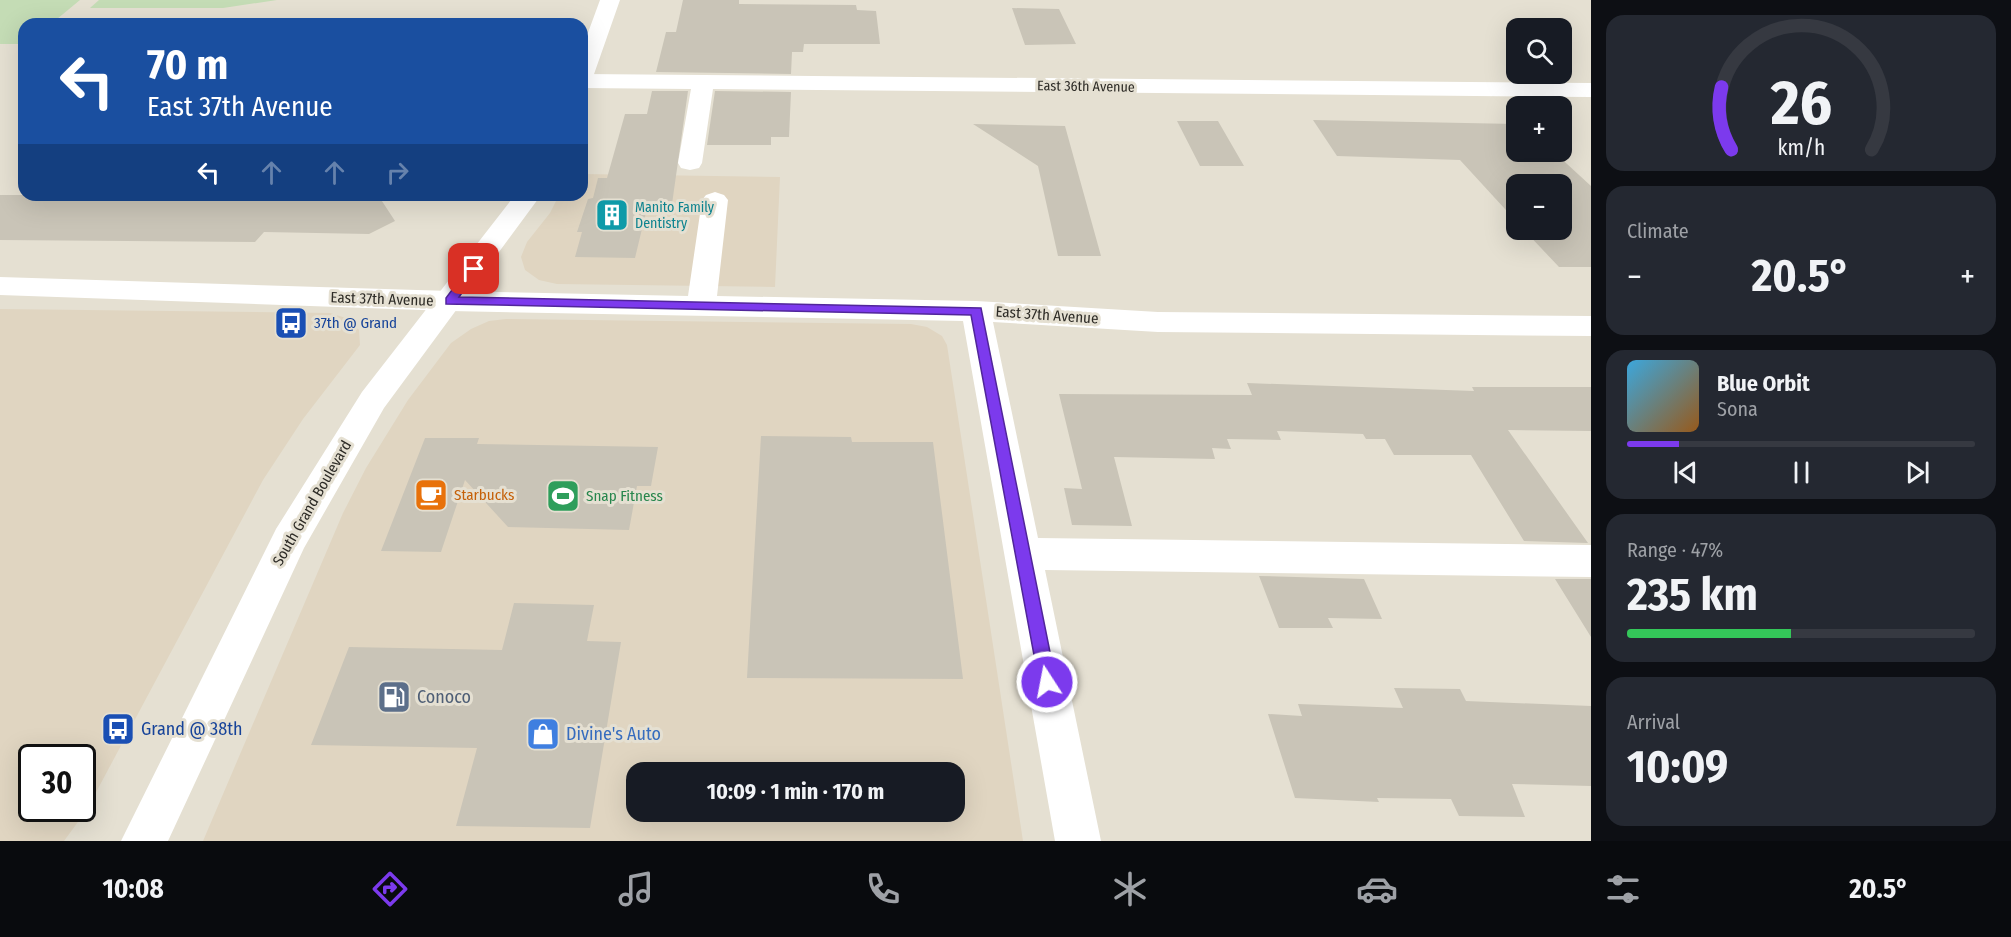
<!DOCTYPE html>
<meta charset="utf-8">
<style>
body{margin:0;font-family:"Fira Sans Condensed",sans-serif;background:#242831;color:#f1f3f6;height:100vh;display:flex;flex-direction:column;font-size:22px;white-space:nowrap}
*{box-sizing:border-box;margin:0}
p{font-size:20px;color:#9ea1a6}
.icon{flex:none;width:33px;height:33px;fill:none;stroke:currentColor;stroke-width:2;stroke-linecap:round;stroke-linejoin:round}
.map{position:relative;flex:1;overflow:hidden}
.side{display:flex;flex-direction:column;gap:15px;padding:15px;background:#0d0f14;width:420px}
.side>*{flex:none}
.banner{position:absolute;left:18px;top:18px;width:570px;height:183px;border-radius:18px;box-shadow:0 6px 24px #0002;background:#1a4fa0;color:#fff;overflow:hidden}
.tools{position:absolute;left:1506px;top:18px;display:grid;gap:12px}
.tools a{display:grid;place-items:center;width:66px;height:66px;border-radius:12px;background:#171b24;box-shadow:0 6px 24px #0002;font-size:30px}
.speed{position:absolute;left:18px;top:744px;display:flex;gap:12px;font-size:30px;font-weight:700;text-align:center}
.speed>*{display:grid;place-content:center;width:78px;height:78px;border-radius:50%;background:#171b24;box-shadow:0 6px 24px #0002;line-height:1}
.speed .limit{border:3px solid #111;border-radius:9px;background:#fff;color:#111}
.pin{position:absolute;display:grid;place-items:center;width:51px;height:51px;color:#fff;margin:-26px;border-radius:12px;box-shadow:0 3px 9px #0006}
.me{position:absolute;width:66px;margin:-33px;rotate:349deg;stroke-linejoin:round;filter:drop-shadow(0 0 4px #0008)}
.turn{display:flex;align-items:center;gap:21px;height:126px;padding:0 30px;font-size:27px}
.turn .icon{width:78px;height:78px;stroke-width:2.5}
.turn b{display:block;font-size:42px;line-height:51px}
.lanes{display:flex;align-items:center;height:57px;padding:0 30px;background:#0003;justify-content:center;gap:30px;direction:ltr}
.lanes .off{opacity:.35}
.big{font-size:45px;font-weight:700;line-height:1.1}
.side .widget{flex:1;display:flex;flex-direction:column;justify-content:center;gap:9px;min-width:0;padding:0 21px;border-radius:18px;background:#242831}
.side .dial{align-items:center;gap:0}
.dial svg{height:156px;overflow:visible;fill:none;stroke:#363941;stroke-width:7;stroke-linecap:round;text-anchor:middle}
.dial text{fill:#f1f3f6;stroke:none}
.song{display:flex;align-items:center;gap:18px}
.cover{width:72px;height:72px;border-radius:9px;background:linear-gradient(135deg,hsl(200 70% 55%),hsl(30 70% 35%))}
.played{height:6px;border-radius:3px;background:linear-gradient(90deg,#7c3aed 15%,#363941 15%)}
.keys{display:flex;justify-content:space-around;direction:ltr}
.heat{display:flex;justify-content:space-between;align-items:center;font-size:33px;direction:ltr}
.charge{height:9px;border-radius:4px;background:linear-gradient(90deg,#34c759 47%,#363941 0)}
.trip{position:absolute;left:626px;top:762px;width:339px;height:60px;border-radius:18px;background:#171b24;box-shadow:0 6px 24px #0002;font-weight:700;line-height:60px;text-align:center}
.menu{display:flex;height:96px;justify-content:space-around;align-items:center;background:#090b0e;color:#9ea1a6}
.menu .icon{width:42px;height:42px}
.menu .active{color:#7c3aed}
.menu b{font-size:27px;color:#f1f3f6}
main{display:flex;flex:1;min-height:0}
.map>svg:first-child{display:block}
</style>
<main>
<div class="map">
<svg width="1591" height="841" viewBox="0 0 1591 841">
<rect width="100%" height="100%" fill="#e5e0d2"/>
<path fill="#e0d5c1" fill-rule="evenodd" d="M582 174 780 177 775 287 557 284 539 280 525 270 521 257 527 242 550 213 559 195H582Z
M0 309 330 313 349 319 359 330 360 345 303 419 263 480 86 811 64 841H0ZM32 758H82V808H32Z
M506 319 911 324 927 327 942 336 947 345 1023 841H203L343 513 366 468 408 400 451 343 471 329 489 321ZM636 772H954V812H636Z"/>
<path fill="#c4dcb5" d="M0 0H80L51 24H24V44H0Z
M99 0H277L223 8H90Z"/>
<path fill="#c9c4b7" d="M683 0H739V4L856 5 857 10 876 11 880 44H804L803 52H792L791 74 656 72 666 32H676Z
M1012 8 1059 9 1076 44 1025 45Z
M652 91H688L672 204H648L635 258 575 257 582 232H577L588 199 593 198 598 178H607L625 114H647Z
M715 91 791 92 789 137H771V145H707Z
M1313 120 1516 124V152H1554L1591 186V267H1559L1524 230H1562V184H1516V221L1460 160 1337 156Z
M1177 121H1218L1244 166H1200Z
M973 124 1065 126 1101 256H1058L1038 166Z
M0 195H378L395 221 369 234 264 232 255 242 0 240Z
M1247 383 1474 391 1472 387H1591V431L1508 430 1588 543 1524 541 1471 455H1394L1385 439H1366L1363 434 1277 431 1281 440 1227 439 1231 449 1212 448 1215 459 1114 457 1132 526 1072 525 1064 488 1082 489 1059 394 1252 395Z
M761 436 851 437 852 442H933L963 679 747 678Z
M425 438H479L477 444 658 447 651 486H637L629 530 508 527 465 480 441 552 381 551Z
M1259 576 1364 579 1382 619 1328 618 1333 628H1279Z
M1555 579H1591V637Z
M514 603 594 605 587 641 621 642 590 828 456 826 477 748 311 745 349 647 502 650Z
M1394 688 1460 689 1466 701 1591 706V786L1512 784 1525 817 1459 816 1451 799 1377 798 1379 802 1295 798 1268 714 1302 716 1298 704 1403 708Z"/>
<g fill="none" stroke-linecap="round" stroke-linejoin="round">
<path fill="#fff" fill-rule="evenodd" d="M582 74 1591 83V97L713 89 702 163 699 168 690 170 681 168 678 163 691 89 582 88Z
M715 192 724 195 728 200 717 296 976 301 1158 312 1591 316V336L1158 332 993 322 1038 538 1591 545V577L1045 570 1101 841H1055L963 321 450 311 0 295V277L450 291 688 296 702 200 706 195Z"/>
<path fill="#fff" fill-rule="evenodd" d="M600 0H620L593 77 590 82 582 83V49Z
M515 195H541L384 408 304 548 168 841H121L276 529 362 392Z"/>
</g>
<path fill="#7c3aed" stroke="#51269a" stroke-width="1.5" d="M474 265 479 269 459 297 981 308 1056 682 1053 688 1047 690 1041 688 1039 682 971 315 446 304V298L470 266Z"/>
<defs>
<g id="building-square" transform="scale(1.725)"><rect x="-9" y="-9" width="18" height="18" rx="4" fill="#0f9aa8" stroke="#e5e0d2"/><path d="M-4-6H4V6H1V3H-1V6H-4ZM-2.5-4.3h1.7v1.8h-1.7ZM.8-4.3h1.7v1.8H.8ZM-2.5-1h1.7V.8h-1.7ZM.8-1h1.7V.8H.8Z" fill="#fff"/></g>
<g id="bus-square" transform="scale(1.725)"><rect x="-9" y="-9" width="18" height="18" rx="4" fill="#1a4fb4" stroke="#e5e0d2"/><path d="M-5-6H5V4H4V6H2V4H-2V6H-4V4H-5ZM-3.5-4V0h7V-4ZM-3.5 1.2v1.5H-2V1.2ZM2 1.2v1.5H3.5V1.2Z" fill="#fff"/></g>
<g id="cafe-square" transform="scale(1.725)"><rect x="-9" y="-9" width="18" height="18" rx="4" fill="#e8710a" stroke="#e5e0d2"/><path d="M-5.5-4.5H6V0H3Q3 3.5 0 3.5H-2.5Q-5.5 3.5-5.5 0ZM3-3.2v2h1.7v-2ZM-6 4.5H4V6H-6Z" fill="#fff"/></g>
<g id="stadium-square" transform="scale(1.725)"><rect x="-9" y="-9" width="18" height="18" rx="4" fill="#2e9e5b" stroke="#e5e0d2"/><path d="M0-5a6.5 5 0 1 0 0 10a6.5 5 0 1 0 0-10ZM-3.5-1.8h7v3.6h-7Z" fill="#fff"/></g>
<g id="fuel-square" transform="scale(1.725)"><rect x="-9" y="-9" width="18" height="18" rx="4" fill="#5c6f8a" stroke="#e5e0d2"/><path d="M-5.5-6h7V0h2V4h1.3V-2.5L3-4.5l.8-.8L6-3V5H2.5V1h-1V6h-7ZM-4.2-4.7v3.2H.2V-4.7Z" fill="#fff"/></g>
<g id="shop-square" transform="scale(1.725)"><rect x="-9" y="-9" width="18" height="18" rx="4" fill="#3f7fe0" stroke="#e5e0d2"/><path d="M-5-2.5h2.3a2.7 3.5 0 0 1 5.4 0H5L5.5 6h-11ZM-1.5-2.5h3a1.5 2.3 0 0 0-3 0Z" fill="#fff"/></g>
</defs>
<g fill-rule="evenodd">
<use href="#building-square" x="612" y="215"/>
<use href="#bus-square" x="291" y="323"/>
<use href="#cafe-square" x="431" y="495"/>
<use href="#stadium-square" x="563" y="496"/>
<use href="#fuel-square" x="394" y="697"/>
<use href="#bus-square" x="118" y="729"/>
<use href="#shop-square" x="543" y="734"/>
</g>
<g text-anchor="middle" stroke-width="6" stroke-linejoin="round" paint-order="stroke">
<g font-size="14" fill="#2d2b26" stroke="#e5e0d2">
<text transform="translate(1086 86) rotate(1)" y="5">East 36th Avenue</text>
</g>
<g font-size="14" fill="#0d838f" stroke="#e5e0d2" text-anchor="start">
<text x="635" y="212">Manito Family<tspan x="635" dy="16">Dentistry</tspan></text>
</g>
<g font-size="15" fill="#2d2b26" stroke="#e5e0d2">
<text transform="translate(382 299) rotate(2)" y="5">East 37th Avenue</text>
<text transform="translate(1047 315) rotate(4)" y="5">East 37th Avenue</text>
<text transform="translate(312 503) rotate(-60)" y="5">South Grand Boulevard</text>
</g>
<g font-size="15" fill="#164399" stroke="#e5e0d2" text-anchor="start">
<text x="314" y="328">37th @ Grand</text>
</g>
<g font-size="15" fill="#c56008" stroke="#e5e0d2" text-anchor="start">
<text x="454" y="500">Starbucks</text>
</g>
<g font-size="15" fill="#27864d" stroke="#e5e0d2" text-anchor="start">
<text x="586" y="501">Snap Fitness</text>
</g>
<g font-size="18" fill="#4e5e75" stroke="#e5e0d2" text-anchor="start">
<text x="417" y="703">Conoco</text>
</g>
<g font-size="18" fill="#164399" stroke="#e5e0d2" text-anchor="start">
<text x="141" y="735">Grand @ 38th</text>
</g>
<g font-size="18" fill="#366cbe" stroke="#e5e0d2" text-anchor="start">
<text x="566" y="740">Divine's Auto</text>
</g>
</g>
</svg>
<div class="tools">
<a><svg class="icon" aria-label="search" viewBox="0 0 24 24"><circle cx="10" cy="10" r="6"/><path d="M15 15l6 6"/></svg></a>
<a>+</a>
<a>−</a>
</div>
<div class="speed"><div class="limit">30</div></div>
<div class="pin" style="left:474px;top:269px;background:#d93025"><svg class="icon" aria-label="arrive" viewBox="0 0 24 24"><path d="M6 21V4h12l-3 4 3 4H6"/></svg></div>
<svg class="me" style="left:1047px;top:682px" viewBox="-20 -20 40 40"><circle r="17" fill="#7c3aed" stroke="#fff" stroke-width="3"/><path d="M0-11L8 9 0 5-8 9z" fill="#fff"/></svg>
<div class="trip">10:09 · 1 min · 170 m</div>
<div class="banner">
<div class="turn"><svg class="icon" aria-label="left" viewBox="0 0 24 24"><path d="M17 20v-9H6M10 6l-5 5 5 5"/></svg><div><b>70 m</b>East 37th Avenue</div></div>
<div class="lanes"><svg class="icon" aria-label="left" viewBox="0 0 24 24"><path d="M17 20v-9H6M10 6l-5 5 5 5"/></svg><svg class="icon off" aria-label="ahead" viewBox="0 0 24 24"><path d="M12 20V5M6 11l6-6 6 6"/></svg><svg class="icon off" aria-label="ahead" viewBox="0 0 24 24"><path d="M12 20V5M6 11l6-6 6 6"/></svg><svg class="icon off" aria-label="right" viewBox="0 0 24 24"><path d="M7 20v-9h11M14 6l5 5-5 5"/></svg></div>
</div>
</div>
<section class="side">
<div class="widget dial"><svg viewBox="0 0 100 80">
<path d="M14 69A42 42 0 1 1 86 69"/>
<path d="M14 69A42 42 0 0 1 9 37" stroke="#7c3aed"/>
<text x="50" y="56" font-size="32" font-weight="700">26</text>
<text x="50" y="72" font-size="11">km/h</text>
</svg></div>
<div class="widget"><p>Climate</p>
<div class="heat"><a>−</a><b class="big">20.5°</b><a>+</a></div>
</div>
<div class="widget">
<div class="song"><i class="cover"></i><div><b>Blue Orbit</b><p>Sona</p></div></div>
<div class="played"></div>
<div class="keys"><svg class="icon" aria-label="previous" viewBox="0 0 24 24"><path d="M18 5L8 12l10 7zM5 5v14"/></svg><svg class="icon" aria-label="pause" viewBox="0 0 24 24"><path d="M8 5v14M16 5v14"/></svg><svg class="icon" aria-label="next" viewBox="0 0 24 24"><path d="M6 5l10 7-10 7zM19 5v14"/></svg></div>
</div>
<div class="widget"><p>Range · 47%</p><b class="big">235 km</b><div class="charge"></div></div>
<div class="widget"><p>Arrival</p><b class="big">10:09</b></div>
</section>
</main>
<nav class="menu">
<b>10:08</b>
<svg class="icon active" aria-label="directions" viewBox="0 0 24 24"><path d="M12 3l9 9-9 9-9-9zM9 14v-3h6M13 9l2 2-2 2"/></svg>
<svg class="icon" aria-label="music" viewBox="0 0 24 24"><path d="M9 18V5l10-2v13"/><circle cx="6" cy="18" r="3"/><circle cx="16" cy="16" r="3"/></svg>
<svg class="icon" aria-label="phone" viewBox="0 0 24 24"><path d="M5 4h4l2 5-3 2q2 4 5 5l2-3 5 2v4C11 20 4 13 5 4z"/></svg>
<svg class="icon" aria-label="climate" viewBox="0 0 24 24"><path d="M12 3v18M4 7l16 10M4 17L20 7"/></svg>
<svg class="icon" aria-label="car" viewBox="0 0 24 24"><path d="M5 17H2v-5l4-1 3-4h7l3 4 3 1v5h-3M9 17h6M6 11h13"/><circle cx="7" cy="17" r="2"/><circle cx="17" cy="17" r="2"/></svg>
<svg class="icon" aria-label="filters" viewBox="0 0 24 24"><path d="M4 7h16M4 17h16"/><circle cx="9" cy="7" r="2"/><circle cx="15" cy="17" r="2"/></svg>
<b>20.5°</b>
</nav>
